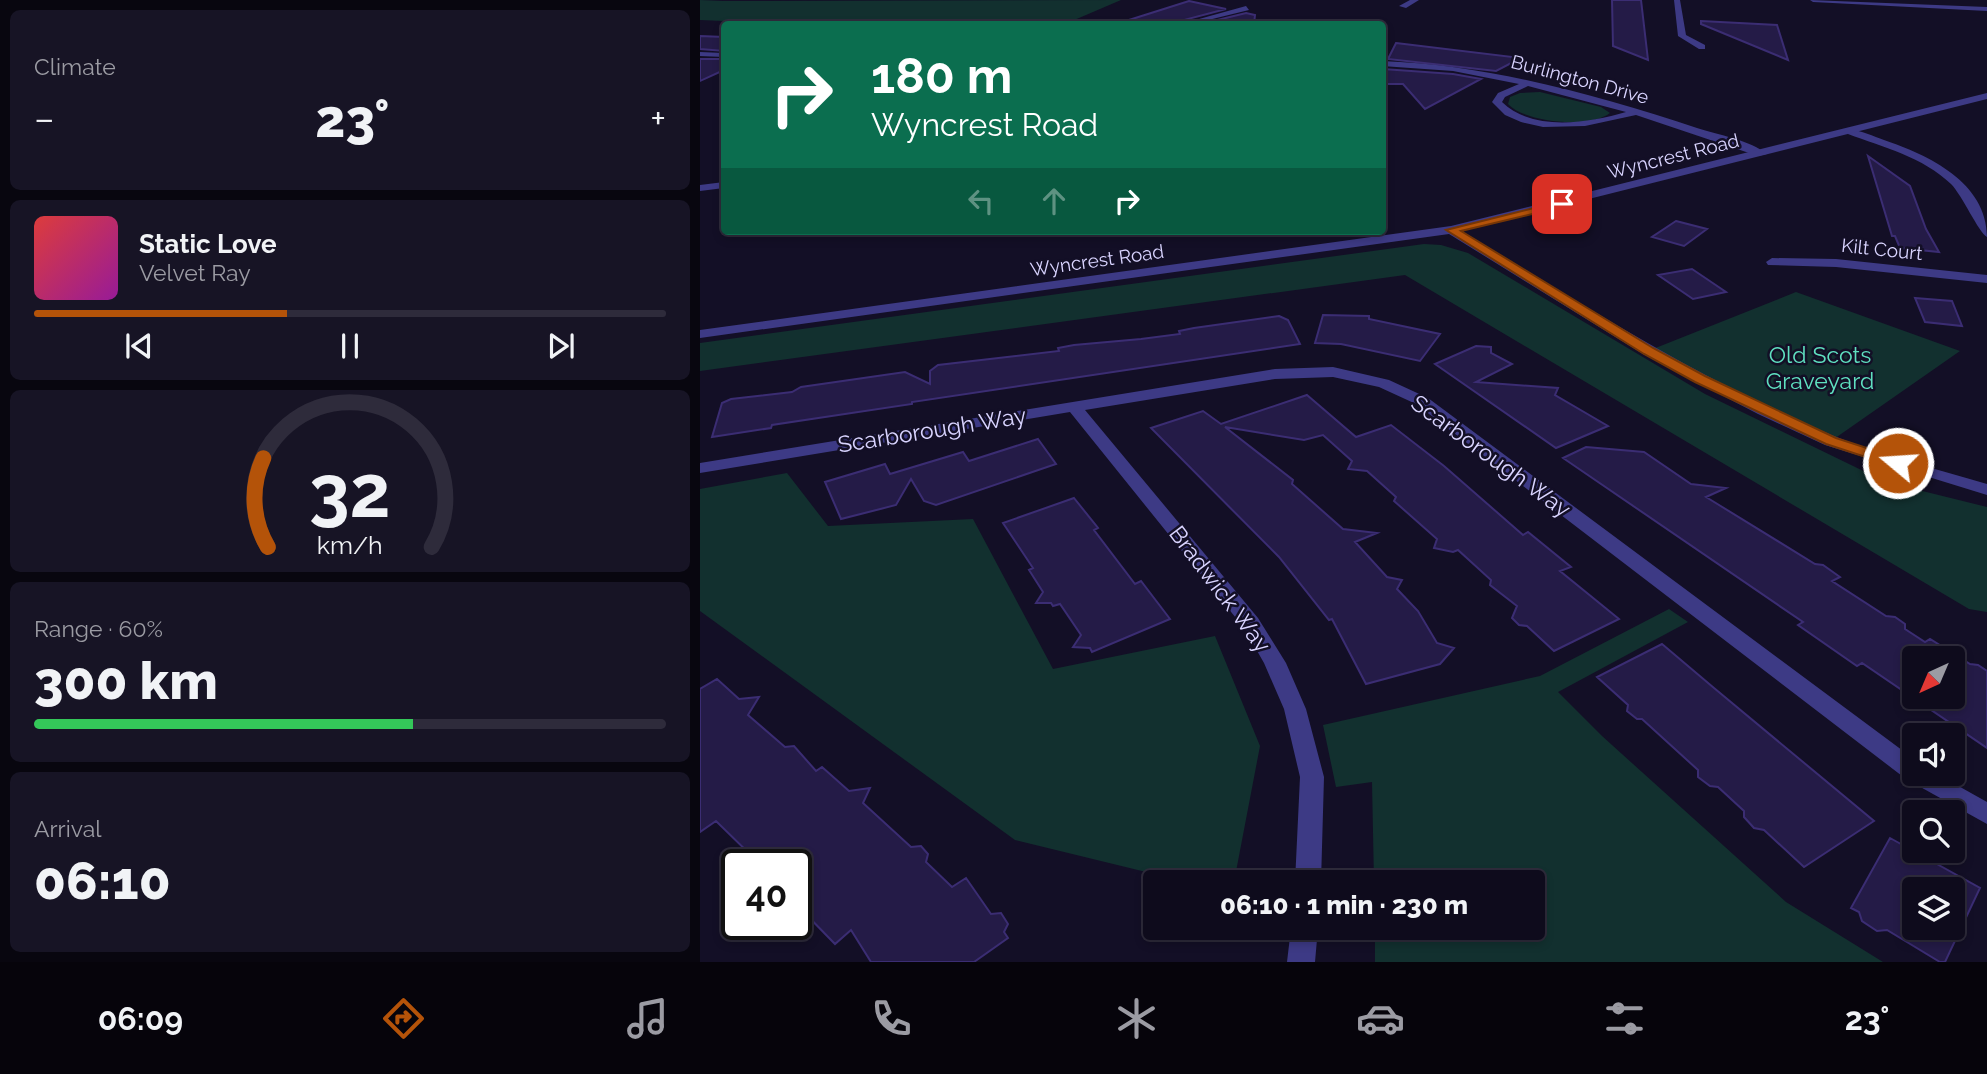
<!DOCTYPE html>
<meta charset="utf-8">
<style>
body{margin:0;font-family:Raleway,sans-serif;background:#171425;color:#f1f3f6;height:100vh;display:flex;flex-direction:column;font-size:26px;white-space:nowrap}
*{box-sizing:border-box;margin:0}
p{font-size:23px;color:#9b9ba3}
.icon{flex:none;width:38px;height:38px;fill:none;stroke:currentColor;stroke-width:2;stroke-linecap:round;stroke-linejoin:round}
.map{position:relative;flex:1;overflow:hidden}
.side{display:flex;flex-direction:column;gap:10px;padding:10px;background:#08060f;width:700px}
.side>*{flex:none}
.guide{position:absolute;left:21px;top:21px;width:665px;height:214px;border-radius:7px;box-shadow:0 4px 10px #0003,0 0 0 2px #2e2b3b;background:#0b6e4f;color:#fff;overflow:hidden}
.needle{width:46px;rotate:224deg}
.buttons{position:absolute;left:1202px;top:646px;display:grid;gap:14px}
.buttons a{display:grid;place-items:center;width:63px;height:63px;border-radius:7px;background:#0e0b1c;box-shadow:0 4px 10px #0003,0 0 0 2px #2e2b3b;font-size:35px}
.speed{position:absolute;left:21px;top:849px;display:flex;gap:14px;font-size:35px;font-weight:700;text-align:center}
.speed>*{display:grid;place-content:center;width:91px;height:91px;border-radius:50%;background:#0e0b1c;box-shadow:0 4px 10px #0003,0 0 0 2px #2e2b3b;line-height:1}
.speed .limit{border:4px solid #111;border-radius:10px;background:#fff;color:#111}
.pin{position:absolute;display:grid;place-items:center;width:60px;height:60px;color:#fff;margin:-30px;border-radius:14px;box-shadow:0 4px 10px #0006}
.me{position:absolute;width:77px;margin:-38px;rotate:288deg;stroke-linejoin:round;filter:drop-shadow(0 0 5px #0008)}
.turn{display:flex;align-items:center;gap:24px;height:147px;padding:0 35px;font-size:32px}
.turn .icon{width:91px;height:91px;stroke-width:2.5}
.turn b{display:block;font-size:49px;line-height:60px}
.lanes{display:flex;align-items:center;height:66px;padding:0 35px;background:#0003;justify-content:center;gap:35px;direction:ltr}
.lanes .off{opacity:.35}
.big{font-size:52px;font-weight:800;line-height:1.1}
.side .widget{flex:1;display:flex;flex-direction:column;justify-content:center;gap:10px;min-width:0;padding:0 24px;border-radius:10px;background:#171425}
.side .dial{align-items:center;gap:0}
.dial svg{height:182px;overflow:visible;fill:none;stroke:#2e2b3b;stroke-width:7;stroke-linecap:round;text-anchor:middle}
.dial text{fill:#f1f3f6;stroke:none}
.song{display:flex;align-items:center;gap:21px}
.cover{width:84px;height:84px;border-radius:10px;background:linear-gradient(135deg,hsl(0 70% 55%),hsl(300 70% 35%))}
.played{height:7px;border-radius:4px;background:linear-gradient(90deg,#b45309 40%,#2e2b3b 40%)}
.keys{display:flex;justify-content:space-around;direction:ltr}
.heat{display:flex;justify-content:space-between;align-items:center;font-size:38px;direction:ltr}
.charge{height:10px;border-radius:5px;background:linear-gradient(90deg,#34c759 60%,#2e2b3b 0)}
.trip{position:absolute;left:443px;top:870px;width:402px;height:70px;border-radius:7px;background:#0e0b1c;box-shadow:0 4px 10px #0003,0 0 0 2px #2e2b3b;font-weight:800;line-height:70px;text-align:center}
.tab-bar{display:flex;height:112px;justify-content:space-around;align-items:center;background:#06040b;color:#9b9ba3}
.tab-bar .icon{width:49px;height:49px}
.tab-bar .current{color:#b45309}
.tab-bar b{font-size:32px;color:#f1f3f6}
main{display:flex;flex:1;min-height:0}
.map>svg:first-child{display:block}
</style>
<main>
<section class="side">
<div class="widget"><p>Climate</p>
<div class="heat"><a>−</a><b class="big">23°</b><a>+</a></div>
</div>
<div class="widget">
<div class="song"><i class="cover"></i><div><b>Static Love</b><p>Velvet Ray</p></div></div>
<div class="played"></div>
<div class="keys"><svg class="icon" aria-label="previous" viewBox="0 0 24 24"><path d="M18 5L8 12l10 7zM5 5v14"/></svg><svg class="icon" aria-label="pause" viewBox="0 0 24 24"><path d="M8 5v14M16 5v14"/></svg><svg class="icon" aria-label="next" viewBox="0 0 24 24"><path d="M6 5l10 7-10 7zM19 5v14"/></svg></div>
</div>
<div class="widget dial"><svg viewBox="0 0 100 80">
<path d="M14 69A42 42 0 1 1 86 69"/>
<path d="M14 69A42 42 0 0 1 12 30" stroke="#b45309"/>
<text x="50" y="56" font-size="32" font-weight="700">32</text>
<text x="50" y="72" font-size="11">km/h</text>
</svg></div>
<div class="widget"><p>Range · 60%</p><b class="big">300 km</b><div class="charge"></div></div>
<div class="widget"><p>Arrival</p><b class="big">06:10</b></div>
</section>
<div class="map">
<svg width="1287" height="962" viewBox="0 0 1287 962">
<rect width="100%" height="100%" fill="#130f26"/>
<path fill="#12302f" d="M0 0 23 1 421 0 365 24H94L0 20Z
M840 92 901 107 910 113C890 129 825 123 808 104L810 97 820 93Z
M724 244 741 245 768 253 1005 394 1186 482 1287 507V612L1269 609 705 275 0 371V343Z
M1096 292 1260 351 1131 441 948 351Z
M87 473 128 526 273 519 353 669 515 636 560 746 534 882H487L315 840 0 611V489Z
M969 609 988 622 858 692 902 736 1086 902 1183 962H675V928H833V882H674L672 782 636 787 623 725 840 676Z"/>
<path fill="#241b47" stroke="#3b2d73" stroke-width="2" fill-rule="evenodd" d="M912 0H941L948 60 913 46Z
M489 1 526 9 480 21 478 24H430L429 20Z
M546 13 555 15 554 24H501Z
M1001 21 1077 25 1088 60 1001 24Z
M0 36 24 37V51L0 49Z
M696 43 821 58 796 71 688 59Z
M0 59H24V70L0 81Z
M683 69 753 74 781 79 725 109 703 84H682Z
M1168 156 1210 186 1226 229 1239 252 1200 248 1195 236H1192Z
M976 221 1007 229 984 246 952 237Z
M992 269 1026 292 993 299 958 275Z
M1215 298 1252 301 1262 326 1225 322Z
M623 315 669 316V319L740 334 720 361 641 344 615 343Z
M579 316 588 320 600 344 212 402V404L72 425 71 428 12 437 22 403 31 399 92 392 101 387 205 372 230 384V371L238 365 359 351 358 348 374 345 441 339 480 334 479 331 494 328Z
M776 346 791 347V353L812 364 776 382 858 388 855 395 908 426 856 448 735 364Z
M607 395 656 437 691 425 744 466 823 535 828 532 871 567 860 571 919 619 854 651 827 626 819 625 812 618 817 606 790 585 791 580 758 550 753 552 734 548 737 539 694 501 696 497 667 471 648 469 652 461 623 435 604 440 525 427 593 480 592 484 643 529 677 533 655 542 687 577 702 580 697 589 718 611 737 643 754 648 740 664 666 684 632 619 629 620 579 557 451 428 503 411 521 424Z
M338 439 356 464 236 505 224 501 211 479 196 505 141 519 125 482 185 464 190 474 263 452 269 461Z
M886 447 944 452 991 484 1026 488 1006 497 1115 564 1123 565 1140 577 1132 581 1186 616 1195 617 1205 624V629L1225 642 1230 639 1270 664 1278 665 1287 671V748L1162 663 1157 666 1098 625 1103 622 863 458ZM1214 658H1253V696H1214Z
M374 498 398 528 394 530 435 584 441 581 470 619 392 652 390 648 373 647 381 635 360 604 353 606 351 603H336L343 592 329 570 333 568 303 523Z
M962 644 1014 688 1174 821 1104 867 1064 830 1054 828 1044 817V811L1018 787 1010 786 998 777V770L942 719H937L927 711 928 705 897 677Z
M17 679 39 699 59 697 48 715 85 747 94 746 116 771 122 767 149 791 170 788 163 803 211 847 221 846 228 854 226 862 252 887 266 878 291 914 301 913 308 924 304 932 308 938 274 962H171L151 930 135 944 96 904V864H60L16 821 0 832V689Z
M1190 838 1280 888 1245 962H1240L1187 930 1177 931 1162 921 1159 912 1151 908ZM1214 889H1253V928H1214Z"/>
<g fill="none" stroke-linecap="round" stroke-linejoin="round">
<path fill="#3d3a85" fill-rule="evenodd" d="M710 0H719L706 8 699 6Z
M974 0H980L986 35 1005 45V49H999L978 36Z
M1110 0 1287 7V11L1113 2Z
M546 6 549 10 492 24H481Z
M0 52 24 53V57L0 56Z
M682 61C790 65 896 95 997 128 1018 135 1050 140 1067 154L1058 156 936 115 885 126 843 127 821 122 805 115 792 102 798 93 819 84 753 71 682 66ZM828 86 926 112C888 123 833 132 802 102L805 97Z
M1148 130C1159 129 1173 136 1184 140 1228 155 1287 182 1287 237 1279 233 1262 195 1251 184 1223 157 1183 147 1148 134Z
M24 182V188L0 191V185Z
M1072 258 1136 259 1287 275V283L1136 267 1068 265 1066 262Z
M633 367 689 380 728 398 1214 759V774H1237L1287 802V824L1206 779 716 404 679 387 633 377 575 379 385 410 558 618 586 663 606 709 624 777 621 882H595L600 777 584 709 564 663 544 628 370 412 0 473V463L575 369Z
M591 928H618L615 962H587Z"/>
<path fill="#3d3a85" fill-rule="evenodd" d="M1287 93V99L761 231C883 305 1003 382 1134 436 1183 456 1237 469 1287 484V495L1125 445 1058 414 943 354 749 234 0 338V330L751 226Z"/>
</g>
<path fill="#b45309" stroke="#753606" stroke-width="2" d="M862 201 867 204 866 206 761 231 953 348 1005 376 1136 438 1204 460 1206 463 1204 466H1193L1126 444 995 382 944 354 746 230Z"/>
<g text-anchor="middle" stroke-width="5" stroke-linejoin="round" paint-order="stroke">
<g font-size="19" fill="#d9d4ff" stroke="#130f26">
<text transform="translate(880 79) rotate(15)" y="7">Burlington Drive</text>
<text transform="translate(973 156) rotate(-14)" y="7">Wyncrest Road</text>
<text transform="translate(1182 249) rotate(6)" y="7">Kilt Court</text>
<text transform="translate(397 260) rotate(-8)" y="7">Wyncrest Road</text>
</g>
<g font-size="23" fill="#5fe0c0" stroke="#130f26">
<text x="1120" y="363">Old Scots<tspan x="1120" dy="26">Graveyard</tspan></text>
</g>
<g font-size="23" fill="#d9d4ff" stroke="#130f26">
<text transform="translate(232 430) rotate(-9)" y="8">Scarborough Way</text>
<text transform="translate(791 456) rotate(36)" y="8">Scarborough Way</text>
<text transform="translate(520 589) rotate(53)" y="8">Bradwick Way</text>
</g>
</g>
</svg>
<div class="buttons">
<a><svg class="needle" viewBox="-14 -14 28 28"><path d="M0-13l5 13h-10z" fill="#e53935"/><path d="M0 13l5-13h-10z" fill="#9b9ba3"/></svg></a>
<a><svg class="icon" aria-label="sound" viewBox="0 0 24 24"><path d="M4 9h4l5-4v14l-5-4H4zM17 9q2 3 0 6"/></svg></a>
<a><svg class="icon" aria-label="search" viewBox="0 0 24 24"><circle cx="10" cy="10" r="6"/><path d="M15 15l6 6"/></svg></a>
<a><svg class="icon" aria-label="layers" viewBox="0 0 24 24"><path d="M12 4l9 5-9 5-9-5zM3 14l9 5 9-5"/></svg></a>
</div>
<div class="speed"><div class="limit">40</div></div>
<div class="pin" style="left:862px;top:204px;background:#d93025"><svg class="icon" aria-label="arrive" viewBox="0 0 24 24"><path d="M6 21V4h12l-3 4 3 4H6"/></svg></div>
<svg class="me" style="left:1198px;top:463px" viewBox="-20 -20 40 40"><circle r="17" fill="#b45309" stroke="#fff" stroke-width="3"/><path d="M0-11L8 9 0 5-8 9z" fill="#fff"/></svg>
<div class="trip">06:10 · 1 min · 230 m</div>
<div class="guide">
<div class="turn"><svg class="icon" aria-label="right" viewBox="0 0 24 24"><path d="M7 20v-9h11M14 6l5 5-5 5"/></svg><div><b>180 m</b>Wyncrest Road</div></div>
<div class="lanes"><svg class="icon off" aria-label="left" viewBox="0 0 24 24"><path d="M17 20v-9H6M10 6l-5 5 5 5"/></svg><svg class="icon off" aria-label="ahead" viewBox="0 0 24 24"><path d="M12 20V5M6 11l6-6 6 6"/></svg><svg class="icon" aria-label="right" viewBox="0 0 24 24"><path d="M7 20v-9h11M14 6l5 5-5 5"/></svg></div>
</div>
</div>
</main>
<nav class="tab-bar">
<b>06:09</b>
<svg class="icon current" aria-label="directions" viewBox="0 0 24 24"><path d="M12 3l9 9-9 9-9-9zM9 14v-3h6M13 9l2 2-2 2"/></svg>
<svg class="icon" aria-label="music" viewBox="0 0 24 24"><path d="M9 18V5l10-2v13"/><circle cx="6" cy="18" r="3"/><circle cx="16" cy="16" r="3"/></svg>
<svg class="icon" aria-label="phone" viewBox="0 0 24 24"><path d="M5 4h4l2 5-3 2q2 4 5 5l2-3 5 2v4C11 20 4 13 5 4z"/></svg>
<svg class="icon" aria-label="climate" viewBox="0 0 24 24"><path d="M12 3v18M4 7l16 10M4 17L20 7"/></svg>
<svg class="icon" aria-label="car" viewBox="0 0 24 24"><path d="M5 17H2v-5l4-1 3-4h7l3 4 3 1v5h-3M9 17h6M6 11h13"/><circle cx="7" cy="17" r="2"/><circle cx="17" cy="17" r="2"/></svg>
<svg class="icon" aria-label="filters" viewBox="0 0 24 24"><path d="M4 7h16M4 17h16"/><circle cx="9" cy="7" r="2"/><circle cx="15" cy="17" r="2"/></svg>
<b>23°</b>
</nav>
